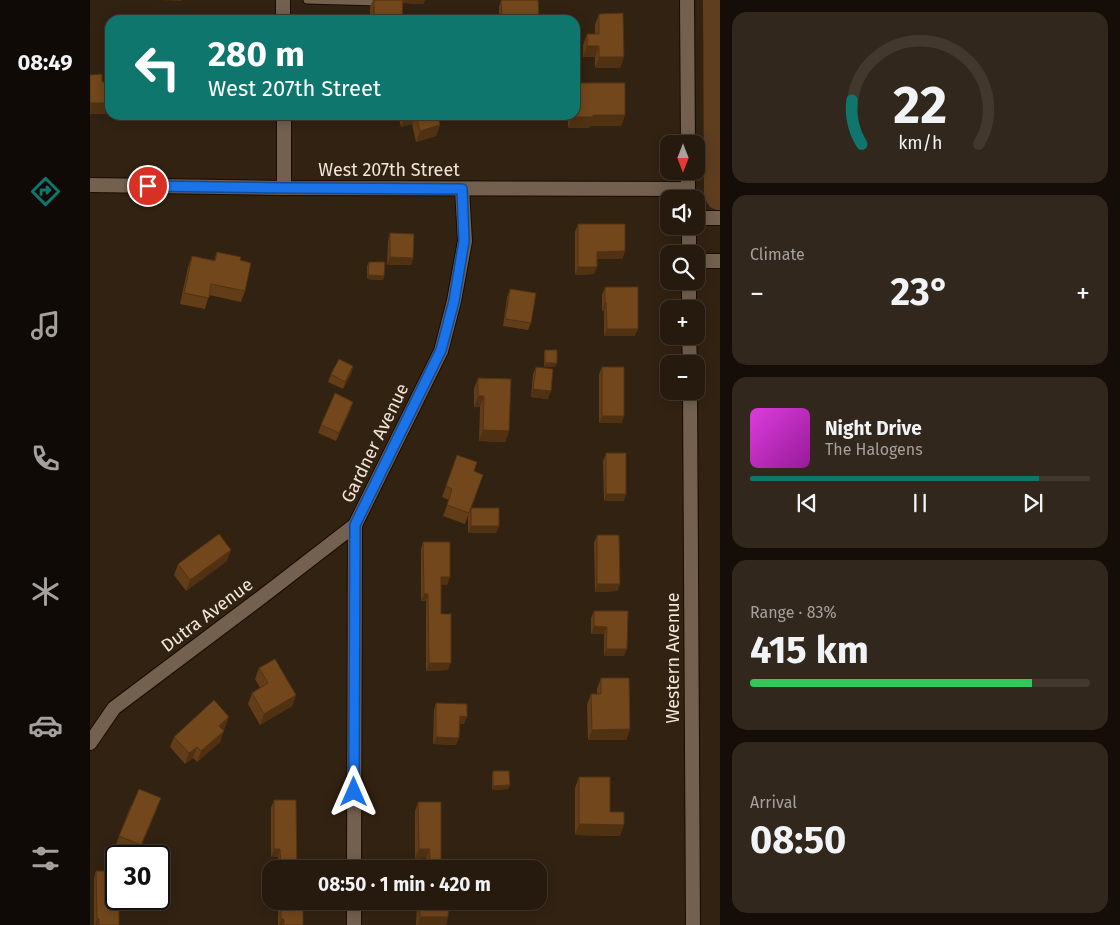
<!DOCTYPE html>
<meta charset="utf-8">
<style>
body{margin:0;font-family:"Fira Sans",sans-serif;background:#32271c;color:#f1f3f6;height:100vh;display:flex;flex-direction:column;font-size:19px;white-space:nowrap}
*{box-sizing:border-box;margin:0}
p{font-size:16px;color:#a4a19e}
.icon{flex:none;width:28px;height:28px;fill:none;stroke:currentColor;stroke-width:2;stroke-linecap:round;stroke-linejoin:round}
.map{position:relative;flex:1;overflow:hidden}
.panel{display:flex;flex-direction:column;gap:12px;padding:12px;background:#150e08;width:400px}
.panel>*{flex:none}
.banner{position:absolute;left:15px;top:15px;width:475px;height:105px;border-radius:15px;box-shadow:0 2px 12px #0003,0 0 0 1px #42382e;background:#0f766e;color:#fff;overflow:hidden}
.needle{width:32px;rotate:180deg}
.controls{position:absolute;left:570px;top:135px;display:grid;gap:10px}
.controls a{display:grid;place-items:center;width:45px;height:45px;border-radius:10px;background:#261a0e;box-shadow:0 2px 12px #0003,0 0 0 1px #42382e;font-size:25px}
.speed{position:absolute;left:15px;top:845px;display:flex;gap:10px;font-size:25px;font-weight:700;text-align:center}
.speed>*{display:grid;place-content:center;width:65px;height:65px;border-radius:50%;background:#261a0e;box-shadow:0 2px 12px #0003,0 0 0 1px #42382e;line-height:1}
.speed .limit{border:2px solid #111;border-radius:8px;background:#fff;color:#111}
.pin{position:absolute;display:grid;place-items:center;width:42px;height:42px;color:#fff;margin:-21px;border:2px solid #fff;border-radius:50%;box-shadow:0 1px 5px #0007}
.me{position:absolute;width:55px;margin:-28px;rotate:0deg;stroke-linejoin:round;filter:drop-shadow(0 0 4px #0008)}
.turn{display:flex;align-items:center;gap:18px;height:105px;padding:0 20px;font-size:22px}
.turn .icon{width:65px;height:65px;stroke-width:2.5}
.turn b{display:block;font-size:35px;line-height:42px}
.big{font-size:38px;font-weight:700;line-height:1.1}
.panel .widget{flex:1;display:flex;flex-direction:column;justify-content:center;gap:8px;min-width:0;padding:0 18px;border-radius:15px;background:#32271c}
.panel .dial{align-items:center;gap:0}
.dial svg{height:130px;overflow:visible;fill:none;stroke:#42382e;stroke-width:7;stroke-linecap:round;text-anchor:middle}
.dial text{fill:#f1f3f6;stroke:none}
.song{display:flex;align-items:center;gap:15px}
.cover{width:60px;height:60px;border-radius:8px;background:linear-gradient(135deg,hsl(300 70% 55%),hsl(300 70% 35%))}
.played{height:5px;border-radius:2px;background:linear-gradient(90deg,#0f766e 85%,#42382e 85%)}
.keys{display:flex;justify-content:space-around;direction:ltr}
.heat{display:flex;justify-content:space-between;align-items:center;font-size:28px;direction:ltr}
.charge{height:8px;border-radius:4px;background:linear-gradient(90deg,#34c759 83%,#42382e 0)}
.trip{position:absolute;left:172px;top:860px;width:285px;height:50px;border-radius:15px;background:#261a0e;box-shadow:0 2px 12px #0003,0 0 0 1px #42382e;font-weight:700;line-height:50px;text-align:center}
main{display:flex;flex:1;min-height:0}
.menu{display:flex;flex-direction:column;width:90px;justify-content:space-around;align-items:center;background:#0f0a06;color:#a4a19e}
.menu .icon{width:35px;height:35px}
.menu .selected{color:#0f766e}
.menu b{font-size:22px;color:#f1f3f6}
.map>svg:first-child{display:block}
</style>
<main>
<nav class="menu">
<b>08:49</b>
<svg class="icon selected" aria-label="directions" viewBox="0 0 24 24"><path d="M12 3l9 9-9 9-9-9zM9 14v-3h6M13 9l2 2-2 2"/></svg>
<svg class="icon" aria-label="music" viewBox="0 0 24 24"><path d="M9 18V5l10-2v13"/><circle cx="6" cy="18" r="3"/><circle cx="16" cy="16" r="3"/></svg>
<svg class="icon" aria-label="phone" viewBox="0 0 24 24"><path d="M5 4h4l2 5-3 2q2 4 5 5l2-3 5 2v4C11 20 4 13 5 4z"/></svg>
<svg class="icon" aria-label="climate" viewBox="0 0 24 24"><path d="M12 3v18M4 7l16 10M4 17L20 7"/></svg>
<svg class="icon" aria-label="car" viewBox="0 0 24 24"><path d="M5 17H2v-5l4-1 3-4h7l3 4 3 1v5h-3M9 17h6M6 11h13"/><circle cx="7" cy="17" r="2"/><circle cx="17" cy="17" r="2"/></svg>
<svg class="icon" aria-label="filters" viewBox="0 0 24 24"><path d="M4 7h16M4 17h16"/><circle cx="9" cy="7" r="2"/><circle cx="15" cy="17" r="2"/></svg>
</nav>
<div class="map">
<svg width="630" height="925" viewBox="0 0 630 925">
<rect width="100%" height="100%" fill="#322212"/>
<path fill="#5e3e1f" d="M613 0H630V212L620 207 614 198Z"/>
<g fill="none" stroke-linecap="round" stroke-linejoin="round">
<g stroke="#190b00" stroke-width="9">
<path id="service" d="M217 0 289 2"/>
</g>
<g stroke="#190b00" stroke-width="16">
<path id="minor" d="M193 0V20
M194 115V188
M0 185 194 188 598 189
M606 218H630
M606 261H630
M0 743 24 708 173 596 265 525
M264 869 265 525 351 351 364 301 375 241 372 189
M264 925V901"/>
</g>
<g stroke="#190b00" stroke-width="16">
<path id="secondary" d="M597 0 598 144
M598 171V199
M599 226V254
M599 281V309
M599 336 600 364
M600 391 603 925"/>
</g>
<use href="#service" stroke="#73604f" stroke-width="7"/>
<use href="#minor" stroke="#73604f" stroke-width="14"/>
<use href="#secondary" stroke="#73604f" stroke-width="14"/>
</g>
<path fill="#623d17" d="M283 0H335L333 4 312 3V20H280V7Z
M411 0 448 20H409V7Z
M509 14 534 57 530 68H505V57H493V45L497 34H505V25Z
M308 115H351L350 119H348L350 125 346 136 326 142 322 124 311 127Z
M478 115H535L531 126H500L499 128H478Z
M488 224 535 251 532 259H507V267L504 274 485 275V232Z
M300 233 323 258 321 265H297L298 241Z
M127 252 155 291 151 302 119 295 115 309 90 304 98 267 102 256 124 260Z
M279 262 294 276 293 280 277 279V266Z
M515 287 545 336H514V311H512V295Z
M420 289 441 323 438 330 413 326 417 297Z
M455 350 465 367H454V353Z
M263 366 261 374 253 389 238 382 241 374Z
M446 367 458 399 441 397 443 374Z
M512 367 532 423H509V374Z
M388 378 419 431 415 442 389 441 390 407H384V389Z
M261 409 246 441 228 433 231 425Z
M516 453 534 501H514L513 461Z
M367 455 384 471 393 475 375 524 353 516 359 500 352 497Z
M381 508 409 526 406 533H378V516Z
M507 535 530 584 527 591 505 592 504 543Z
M333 542 360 577 357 585H351V614L358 670 336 671V601H331V549Z
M137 561 96 591 84 575 88 564Z
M504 611H538L534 656H514V634H501V618Z
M169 668 206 695 202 706 170 725 158 704 162 693 170 688 165 679Z
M511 678 540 729 536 740H498L497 705 501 694H507V689Z
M346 703 374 724H369L366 745 343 744 344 710Z
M135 728 133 730 130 742 107 762 103 758 95 764 80 747 84 737Z
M403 771 420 785 418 789 402 790V775Z
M489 777 520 812 530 836 485 835V788Z
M184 800 207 869H188V857H181V808Z
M328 802 351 861 359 869H336V858L325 859V811Z
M41 805 67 809 47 856 25 847Z
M6 871 29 925H4V878Z
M188 901H213V925H188Z
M327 901H359L356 925H326Z"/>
<path fill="#503213" d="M69 0H92L91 1Z
M314 0H335L333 4 312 3Z
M449 17 448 20H411L412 18Z
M497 46H509L505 57H493Z
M509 57H534L530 68H505Z
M0 103H20V114H0Z
M321 115H325L322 124 311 127 315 117Z
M344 115H351L350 119 341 121Z
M503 115H535L531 126H500L499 128H478L482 117Z
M350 125 346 136 326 142 330 131Z
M535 251 532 259H504L507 252Z
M300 257 323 258 321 265H297Z
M488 267H507L504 274 485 275Z
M278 275 294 276 293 280 277 279Z
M515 303H516L514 311H512Z
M517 329H548L545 336H514Z
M455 363H467L465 367H454Z
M263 366 261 374 253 389 255 382Z
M443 389 461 391 458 399 441 397Z
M388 396H394L390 407H384Z
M263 402 261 409 246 441 249 433Z
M512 416H534L532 423H509Z
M393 430 419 431 415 442 389 441Z
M516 494H536L534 501H514Z
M381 526H409L406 533H378Z
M141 550 137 561 96 591 100 580Z
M351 577H360L357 585H348Z
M507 584H530L527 591 505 592Z
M334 594H338L336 601H331Z
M504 626 517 627 514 634H501Z
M516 649H537L534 656H514Z
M339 663H361L358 670 336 671Z
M206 695 202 706 170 725 174 714Z
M370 716 377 717 374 724H367Z
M139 717 135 728 125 737 129 726Z
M540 729 536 740H498L502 730Z
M134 731 130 742 107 762 111 751Z
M346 737 369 738 366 745 343 744Z
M107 747 103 758 95 764 99 753Z
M420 785 418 789 402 790 403 786Z
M71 798 67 809 47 856 51 845Z
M489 824 534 825 530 836 485 835Z
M184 849H190L188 857H181Z
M329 849H340L336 858 325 859Z
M330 917H358L356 925H327Z
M7 919H9L7 925H5Z
M191 919H194L192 925H189Z"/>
<path fill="#72471b" stroke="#503213" d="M284 0H313L312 20H284Z
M411 0H448L449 17 412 18Z
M533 13 534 57H509V46H497V34H509V14Z
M12 74V82H20V103H0V75Z
M485 83H535V115H503V117H482V115H485Z
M326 115H347L350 125 330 131Z
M488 224H535V251L507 252V267H488Z
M300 233 324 234 323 258 300 257Z
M127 252 151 257 150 260 161 263 155 291 121 284 119 298 94 293 102 256 125 261Z
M279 262H295L294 276 278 275Z
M515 287H548V329H517L516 303H515Z
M420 289 446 293 441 323 415 319Z
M455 350H467V363H455Z
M249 359 263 366 255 382 241 374Z
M446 367 463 369 461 391 443 389Z
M512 367H534V416H512Z
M388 378 421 379 419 431 393 430 394 396H388Z
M245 393 263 402 249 433 231 425Z
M516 453H536V494H516Z
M367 455 387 462 384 471 393 475 379 513 357 505 362 489 356 486Z
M381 508H409V526H381Z
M129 534 141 550 100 580 88 564Z
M507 535H529L530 584H507Z
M333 542H360V577H351V614H361V663H339L338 594H334Z
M504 611H538L537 649H516L517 627 504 626Z
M185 659 206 695 174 714 162 693 178 683 169 668Z
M511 678H539L540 729 502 730 501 694H511Z
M124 700 139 717 129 726 134 731 111 751 107 747 99 753 84 737Z
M346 703 377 704V717L370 716 369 738 346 737Z
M403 771H419L420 785 403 786Z
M489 777H520V812H534V825L489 824Z
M49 789 71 798 51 845 29 836Z
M184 800H206L207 869H191L190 849H184Z
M328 802H351V861H359V869H339L340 849H329Z
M6 871H26V899H29V925H9V919H7Z
M191 901H213V925H194V919H191Z
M330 901H359L358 917H330Z"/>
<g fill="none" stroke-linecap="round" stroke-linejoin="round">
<g stroke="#114b97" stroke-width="12">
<path id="route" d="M58 186 194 188 372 189 374 241 364 301 351 350 265 525 264 792"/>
</g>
<use href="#route" stroke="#1a73e8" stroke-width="9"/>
</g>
<g text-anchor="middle" stroke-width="5" stroke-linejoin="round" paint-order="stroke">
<g font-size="18" fill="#f1e5dc" stroke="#322212">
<text x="299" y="176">West 207th Street</text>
<text transform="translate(285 443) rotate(-64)" y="6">Gardner Avenue</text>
<text transform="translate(117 615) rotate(-37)" y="6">Dutra Avenue</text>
<text transform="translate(583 658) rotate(-90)" y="6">Western Avenue</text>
</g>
</g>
</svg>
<div class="controls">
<a><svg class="needle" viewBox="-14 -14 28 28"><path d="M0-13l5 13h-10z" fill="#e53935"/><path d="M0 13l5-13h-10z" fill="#a4a19e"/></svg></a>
<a><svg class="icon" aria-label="sound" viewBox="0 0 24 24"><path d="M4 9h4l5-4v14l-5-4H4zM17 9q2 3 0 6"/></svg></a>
<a><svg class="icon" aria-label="search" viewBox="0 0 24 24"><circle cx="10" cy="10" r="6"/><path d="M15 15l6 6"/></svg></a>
<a>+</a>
<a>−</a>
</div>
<div class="speed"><div class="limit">30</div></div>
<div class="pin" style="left:58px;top:186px;background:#d93025"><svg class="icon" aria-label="arrive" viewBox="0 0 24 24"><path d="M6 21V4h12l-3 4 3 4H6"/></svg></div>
<svg class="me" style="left:264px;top:792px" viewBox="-20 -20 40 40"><path d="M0-17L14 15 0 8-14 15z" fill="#1a73e8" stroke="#fff" stroke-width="4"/></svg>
<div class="trip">08:50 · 1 min · 420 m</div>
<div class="banner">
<div class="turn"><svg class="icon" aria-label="left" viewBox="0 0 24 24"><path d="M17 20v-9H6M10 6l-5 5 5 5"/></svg><div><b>280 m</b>West 207th Street</div></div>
</div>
</div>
<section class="panel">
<div class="widget dial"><svg viewBox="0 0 100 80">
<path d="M14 69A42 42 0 1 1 86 69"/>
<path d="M14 69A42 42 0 0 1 8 42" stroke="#0f766e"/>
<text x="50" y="56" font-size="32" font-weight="700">22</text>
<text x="50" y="72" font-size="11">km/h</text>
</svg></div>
<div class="widget"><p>Climate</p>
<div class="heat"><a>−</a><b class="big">23°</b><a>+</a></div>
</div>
<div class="widget">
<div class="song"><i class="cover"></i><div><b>Night Drive</b><p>The Halogens</p></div></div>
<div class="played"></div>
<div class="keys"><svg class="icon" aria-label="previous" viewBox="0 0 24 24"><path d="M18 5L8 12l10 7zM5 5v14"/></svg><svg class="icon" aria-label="pause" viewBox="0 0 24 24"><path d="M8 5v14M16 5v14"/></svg><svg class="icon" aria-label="next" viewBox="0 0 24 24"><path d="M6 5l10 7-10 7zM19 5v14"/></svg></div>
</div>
<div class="widget"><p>Range · 83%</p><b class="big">415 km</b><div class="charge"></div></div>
<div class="widget"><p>Arrival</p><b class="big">08:50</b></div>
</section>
</main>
